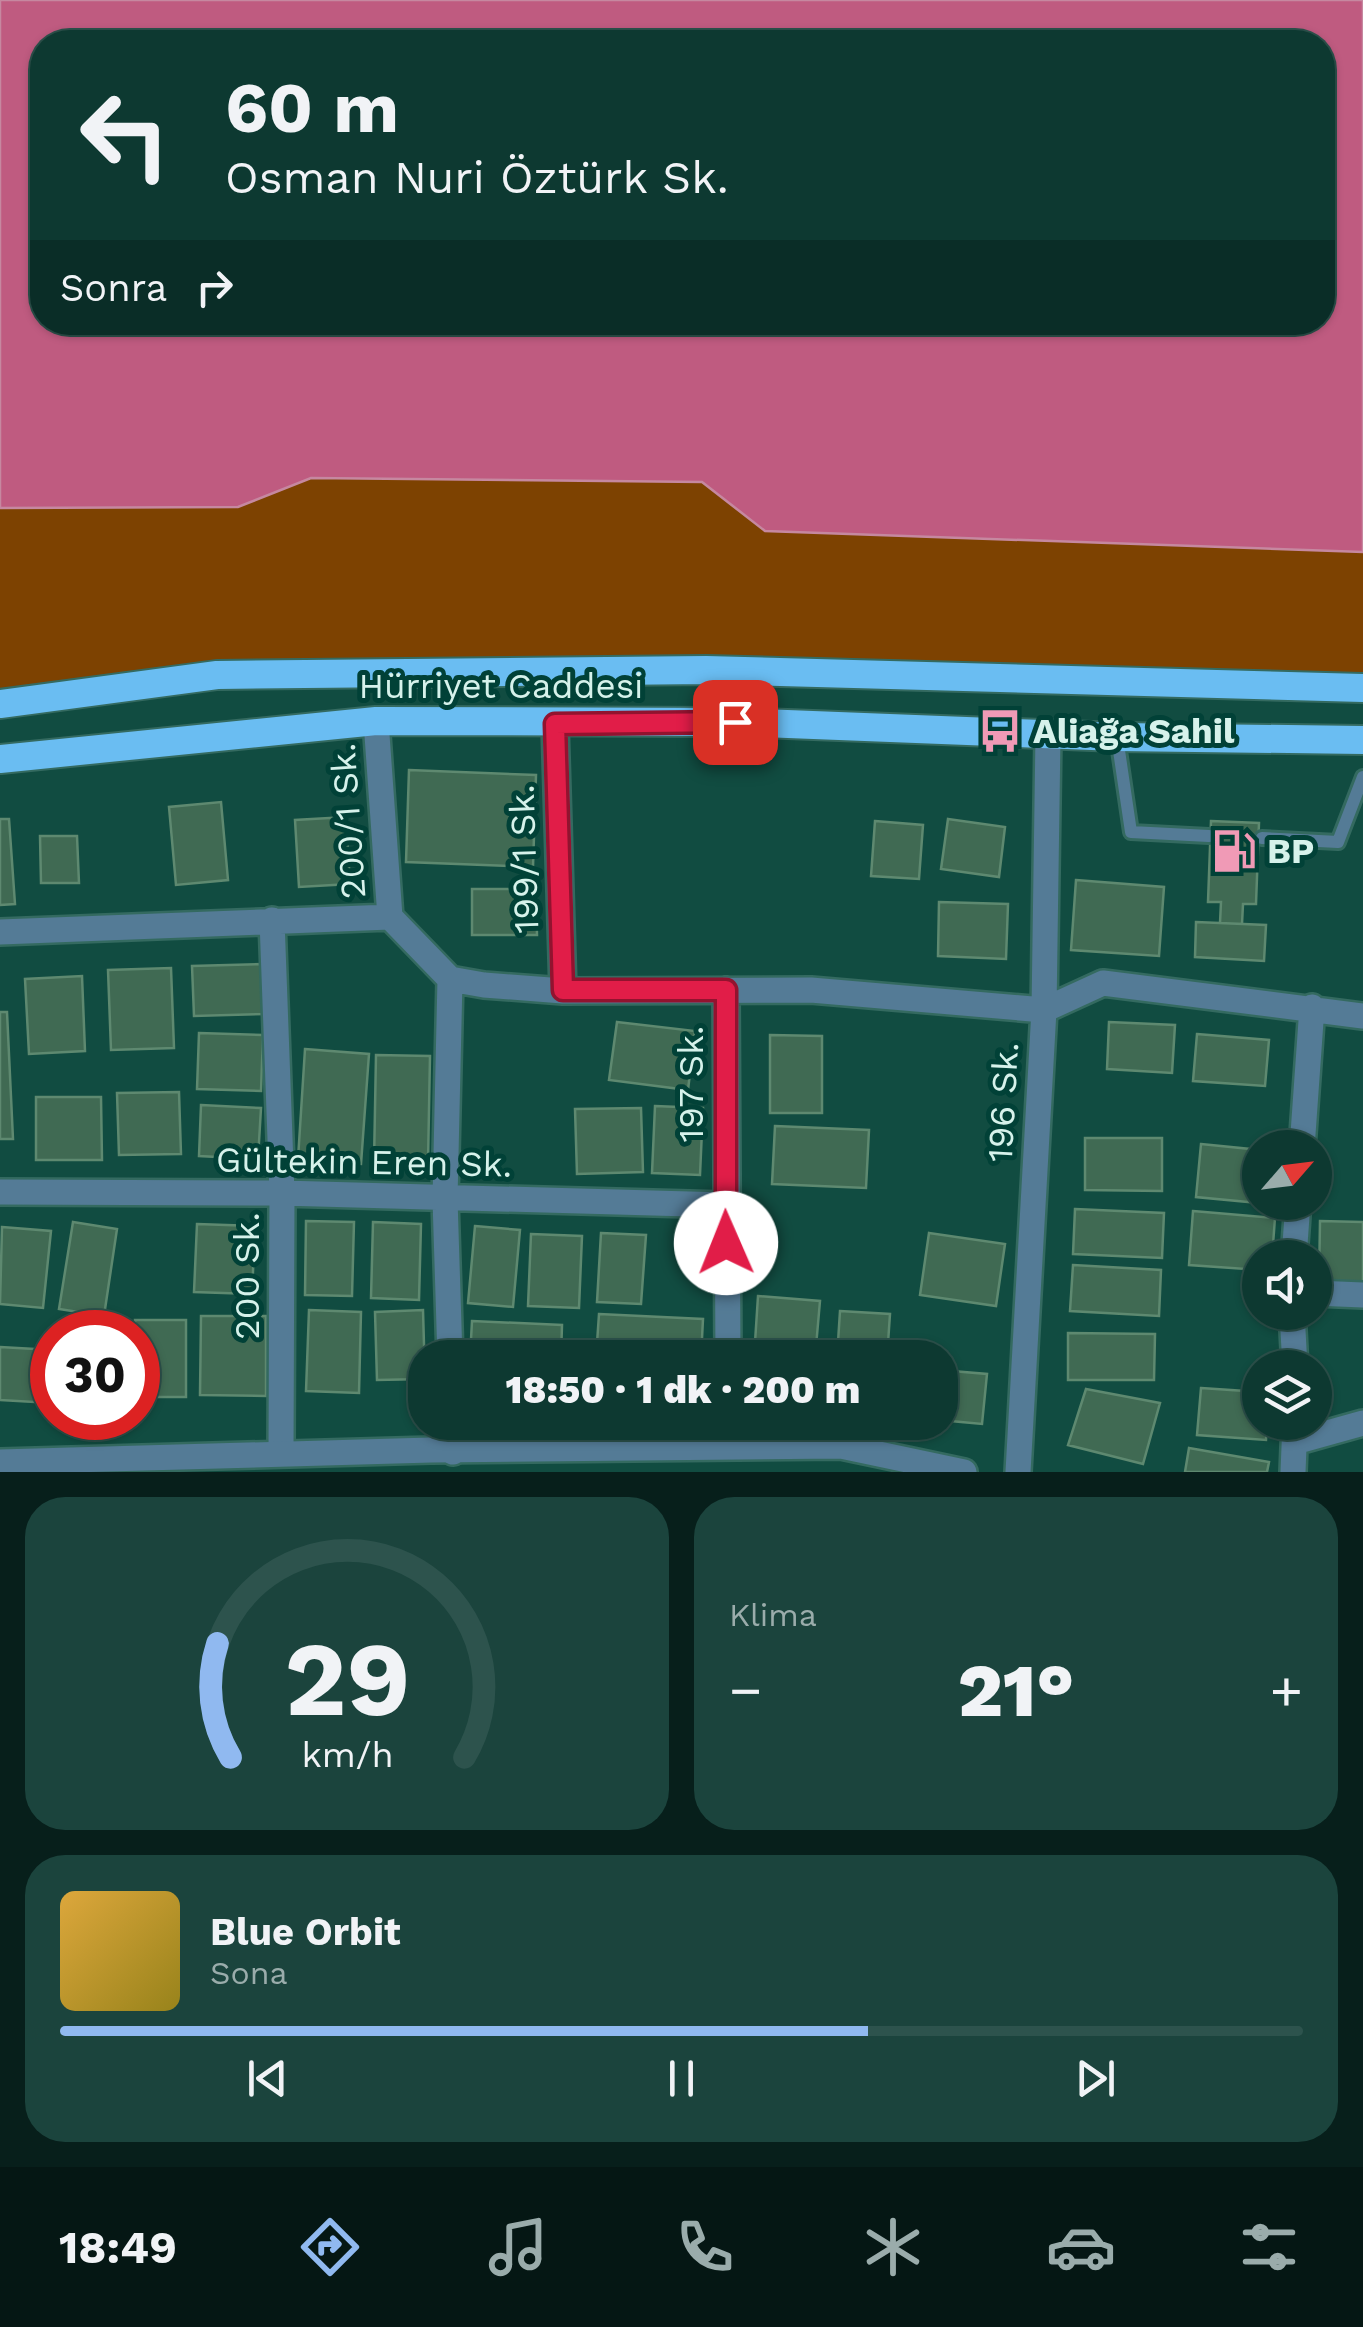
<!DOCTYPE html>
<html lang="tr">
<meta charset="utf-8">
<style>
body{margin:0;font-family:"Work Sans",sans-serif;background:#1b443d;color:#f1f3f6;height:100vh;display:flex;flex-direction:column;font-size:38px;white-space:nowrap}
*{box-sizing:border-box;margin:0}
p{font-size:32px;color:#9aacab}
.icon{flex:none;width:55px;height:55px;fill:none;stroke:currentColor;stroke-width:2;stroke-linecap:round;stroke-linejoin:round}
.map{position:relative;height:1472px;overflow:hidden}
.drawer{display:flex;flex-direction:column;gap:25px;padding:25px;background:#071f1b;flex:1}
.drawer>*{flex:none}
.banner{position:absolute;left:30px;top:30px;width:1305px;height:305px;border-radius:40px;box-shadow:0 2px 8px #0004,0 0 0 2px #2d534d;background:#0d3931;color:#f1f3f6;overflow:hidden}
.needle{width:65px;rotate:62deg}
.fabs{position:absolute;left:1242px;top:1130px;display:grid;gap:20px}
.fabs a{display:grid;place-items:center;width:90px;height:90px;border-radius:50%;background:#0d3931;box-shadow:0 2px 8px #0004,0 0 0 2px #2d534d;font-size:50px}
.speed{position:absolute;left:30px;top:1310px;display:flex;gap:20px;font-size:50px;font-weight:700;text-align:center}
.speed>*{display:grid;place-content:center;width:130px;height:130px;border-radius:50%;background:#0d3931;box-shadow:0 2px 8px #0004,0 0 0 2px #2d534d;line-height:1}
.speed .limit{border:15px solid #d22;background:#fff;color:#111}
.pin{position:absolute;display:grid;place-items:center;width:85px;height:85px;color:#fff;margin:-42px;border-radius:20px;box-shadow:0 5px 15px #0006}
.me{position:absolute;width:110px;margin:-55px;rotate:359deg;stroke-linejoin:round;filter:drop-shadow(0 0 8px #0008)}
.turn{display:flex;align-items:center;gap:35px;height:210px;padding:0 30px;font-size:45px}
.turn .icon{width:130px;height:130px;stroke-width:2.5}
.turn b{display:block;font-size:70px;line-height:85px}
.then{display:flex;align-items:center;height:95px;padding:0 30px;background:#0003;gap:20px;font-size:38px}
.big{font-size:75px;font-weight:800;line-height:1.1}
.drawer .tile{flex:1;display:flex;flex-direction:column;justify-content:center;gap:15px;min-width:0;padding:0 35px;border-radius:40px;background:#1b443d}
.drawer .dial{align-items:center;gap:0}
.dial svg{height:260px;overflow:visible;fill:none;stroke:#2d534d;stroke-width:7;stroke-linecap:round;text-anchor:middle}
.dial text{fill:#f1f3f6;stroke:none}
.song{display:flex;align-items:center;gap:30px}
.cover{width:120px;height:120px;border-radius:15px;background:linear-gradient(135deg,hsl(40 70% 55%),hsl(50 70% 35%))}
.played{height:10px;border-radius:5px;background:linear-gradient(90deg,#90b9f0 65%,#2d534d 65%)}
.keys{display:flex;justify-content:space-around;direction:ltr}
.heat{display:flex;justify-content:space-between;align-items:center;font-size:55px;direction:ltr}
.drawer .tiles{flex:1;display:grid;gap:25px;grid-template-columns:1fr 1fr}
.tile:last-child{grid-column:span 2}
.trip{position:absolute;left:408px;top:1340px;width:550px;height:100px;border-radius:40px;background:#0d3931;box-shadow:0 2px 8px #0004,0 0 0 2px #2d534d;font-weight:800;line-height:100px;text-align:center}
.menu{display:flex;height:160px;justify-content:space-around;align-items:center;background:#051714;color:#9aacab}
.menu .icon{width:70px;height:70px}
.menu .on{color:#90b9f0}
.menu b{font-size:45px;color:#f1f3f6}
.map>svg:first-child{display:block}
</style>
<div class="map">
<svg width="1363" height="1472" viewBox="0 0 1363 1472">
<rect width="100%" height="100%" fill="#114c41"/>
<path fill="#7d4201" d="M311 478 702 482 765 531 1363 552V688L217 675 0 704V508L238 507Z"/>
<path fill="#bf5b80" stroke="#c688a0" stroke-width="2.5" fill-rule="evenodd" d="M0 0H1363V552L765 531 702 482 311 478 238 507 0 508ZM42 42H1322V322H42Z"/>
<path fill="#406a53" stroke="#5e8970" stroke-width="2.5" d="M409 770 536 775 533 867 406 862Z
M221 802 228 880 176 885 169 807Z
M346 817 350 884 299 887 295 820Z
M0 819H9L15 904 0 905Z
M948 819 1005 827 999 877 941 869Z
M875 821 923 825 919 879 871 876Z
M1211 821 1259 823 1256 904H1243L1242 924 1220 923 1221 902H1208Z
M40 836H77L79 883H41Z
M1076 880 1164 887 1159 956 1071 950Z
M472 889H536L537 935H472Z
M939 902 1008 904 1006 959 938 956Z
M1196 922 1266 925 1264 961 1195 957Z
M263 964 264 1014 194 1016 192 966Z
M171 968 174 1048 111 1050 108 970Z
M82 976 85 1051 29 1054 25 979Z
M0 1012H7L13 1139H0Z
M617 1022 695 1031 688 1090 609 1080Z
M1109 1022 1175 1025 1172 1073 1107 1069Z
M199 1033 263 1035 261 1091 197 1089Z
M1197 1034 1269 1040 1265 1086 1193 1081Z
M770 1035 822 1036V1113H770Z
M305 1049 369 1054 361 1164 298 1159Z
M376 1055 430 1056 428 1163 374 1162Z
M179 1092 181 1154 119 1155 117 1093Z
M36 1097H101L102 1160H36Z
M201 1105 261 1108 258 1159 199 1156Z
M655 1106 703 1108 700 1175 652 1173Z
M641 1108 643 1172 577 1174 575 1109Z
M775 1126 869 1130 866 1188 772 1184Z
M1085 1138H1162V1191L1085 1190Z
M1201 1144 1260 1150V1202L1269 1204 1196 1197Z
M1075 1209 1164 1213 1162 1258 1073 1254Z
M1193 1211 1275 1218 1272 1258H1260V1270L1189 1265Z
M306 1221 354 1222 352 1296 305 1295Z
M1320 1221 1363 1222V1285L1319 1284Z
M73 1222 117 1229 104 1316 59 1309Z
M373 1222 421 1224 419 1300 371 1298Z
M197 1224 255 1226 252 1294 194 1292Z
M475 1226 520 1230 513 1307 468 1303Z
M2 1227 51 1231 43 1308 0 1304Z
M601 1233 646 1235 641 1304 597 1302Z
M929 1233 1005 1244 996 1306 920 1295Z
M531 1234 582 1236 579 1308 528 1306Z
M1073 1265 1161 1270 1159 1316 1070 1311Z
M758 1296 820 1301 815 1358H754Z
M309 1310 361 1312 359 1393 306 1391Z
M423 1310 425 1379 377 1380 375 1312Z
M840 1311 890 1314 887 1358H837Z
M599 1314 703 1319 701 1358H596Z
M201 1316H266V1396L200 1395Z
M135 1320H186V1397H138Z
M472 1321 562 1325 561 1358H470Z
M1068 1333 1155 1334 1154 1380H1068Z
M0 1347 52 1350 51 1403 0 1400Z
M940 1370 987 1374 982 1424 940 1420Z
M1201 1388 1260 1392V1422H1267L1266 1440 1197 1435Z
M1086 1389 1160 1403 1143 1464 1068 1445Z
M1189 1448 1269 1462 1267 1472H1185Z"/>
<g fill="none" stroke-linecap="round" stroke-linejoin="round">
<g stroke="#346a60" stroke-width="18">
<path id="service" d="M1117 737 1131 832 1209 836
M1262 838 1338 842 1363 777"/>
</g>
<g stroke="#346a60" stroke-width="30">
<path id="minor" d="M376 721 390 917
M555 724 563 991
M272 920 282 1193 281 1453
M0 932 390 917 450 979 484 985 563 991 811 990 1044 1010 1103 983 1363 1016
M450 979 445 1199 450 1358
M726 990 728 1358
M1302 1148 1312 1007
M0 1192 282 1193 726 1205
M1294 1258 1298 1202
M1315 1293 1363 1295
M1292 1312 1295 1368
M452 1422 453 1452
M729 1422V1446
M1295 1442 1363 1423
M1018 1472 1044 1010 1048 735
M1293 1472 1295 1422"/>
</g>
<g stroke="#346a60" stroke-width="30">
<path id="tertiary" d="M0 1462 431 1450 841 1446 964 1472"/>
</g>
<g stroke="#346a60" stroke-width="32">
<path id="trunk" d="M0 704 217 675 706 670 1363 688
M0 759 376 721 735 722 1117 737 1363 740"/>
</g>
<use href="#service" stroke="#547b96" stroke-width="12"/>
<use href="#minor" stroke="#547b96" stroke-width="25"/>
<use href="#tertiary" stroke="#547b96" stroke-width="25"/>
<use href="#trunk" stroke="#6abdf2" stroke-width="28"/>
</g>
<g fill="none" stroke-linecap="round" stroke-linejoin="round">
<g stroke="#92132f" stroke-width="25">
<path id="route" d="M726 1243V990H563L555 724 735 722"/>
</g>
<use href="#route" stroke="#e11d48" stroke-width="18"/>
</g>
<defs>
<g id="bus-bare" transform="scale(3.45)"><path d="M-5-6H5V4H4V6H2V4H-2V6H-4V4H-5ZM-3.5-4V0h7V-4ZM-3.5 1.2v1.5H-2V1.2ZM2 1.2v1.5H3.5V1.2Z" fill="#f09ab6" stroke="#014137" stroke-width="2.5" paint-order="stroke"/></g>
<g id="fuel-bare" transform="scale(3.45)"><path d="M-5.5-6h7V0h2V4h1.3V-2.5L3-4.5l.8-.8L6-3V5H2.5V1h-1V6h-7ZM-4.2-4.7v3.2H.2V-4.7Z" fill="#f09ab6" stroke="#014137" stroke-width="2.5" paint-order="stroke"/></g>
</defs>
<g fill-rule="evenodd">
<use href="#bus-bare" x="1000" y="731"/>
<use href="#fuel-bare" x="1234" y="851"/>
</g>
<g text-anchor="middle" stroke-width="10" stroke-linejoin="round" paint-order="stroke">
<g font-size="35" fill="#d6f2eb" stroke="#014137">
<text x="501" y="698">Hürriyet Caddesi</text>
<text transform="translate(348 821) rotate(-94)" y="12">200/1 Sk.</text>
<text transform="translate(524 859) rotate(-92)" y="12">199/1 Sk.</text>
<text transform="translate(691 1084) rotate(-90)" y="12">197 Sk.</text>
<text transform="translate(1003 1102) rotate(-87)" y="12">196 Sk.</text>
<text transform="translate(364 1162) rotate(1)" y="12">Gültekin Eren Sk.</text>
<text transform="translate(247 1276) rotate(-90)" y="12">200 Sk.</text>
</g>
<g font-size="35" font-weight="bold" fill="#d6f2eb" stroke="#014137" text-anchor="start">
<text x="1033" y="743">Aliağa Sahil</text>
<text x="1267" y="863">BP</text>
</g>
</g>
</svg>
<div class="fabs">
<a><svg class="needle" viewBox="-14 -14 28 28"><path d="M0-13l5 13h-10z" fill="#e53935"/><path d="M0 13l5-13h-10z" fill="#9aacab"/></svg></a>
<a><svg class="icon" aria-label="sound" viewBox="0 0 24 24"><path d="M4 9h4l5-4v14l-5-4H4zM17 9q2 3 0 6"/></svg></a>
<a><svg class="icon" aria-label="layers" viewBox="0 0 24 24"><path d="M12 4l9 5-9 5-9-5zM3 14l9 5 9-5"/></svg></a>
</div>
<div class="speed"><div class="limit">30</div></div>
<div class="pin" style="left:735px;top:722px;background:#d93025"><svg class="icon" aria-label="arrive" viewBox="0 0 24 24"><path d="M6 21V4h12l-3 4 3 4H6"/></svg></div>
<svg class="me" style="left:726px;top:1243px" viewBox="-20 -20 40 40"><circle r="19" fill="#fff"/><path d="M0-13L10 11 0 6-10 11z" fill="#e11d48"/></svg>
<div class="trip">18:50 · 1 dk · 200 m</div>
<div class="banner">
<div class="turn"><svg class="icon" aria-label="left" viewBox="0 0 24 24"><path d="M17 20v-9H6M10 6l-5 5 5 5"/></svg><div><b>60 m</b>Osman Nuri Öztürk Sk.</div></div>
<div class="then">Sonra<svg class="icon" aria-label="right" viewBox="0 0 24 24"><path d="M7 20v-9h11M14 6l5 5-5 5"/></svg></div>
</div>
</div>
<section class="drawer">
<div class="tiles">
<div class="tile dial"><svg viewBox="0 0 100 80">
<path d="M14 69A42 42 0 1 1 86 69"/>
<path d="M14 69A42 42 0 0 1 10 34" stroke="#90b9f0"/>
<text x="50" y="56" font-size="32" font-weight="700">29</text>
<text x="50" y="72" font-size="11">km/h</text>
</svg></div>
<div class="tile"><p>Klima</p>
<div class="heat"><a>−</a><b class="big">21°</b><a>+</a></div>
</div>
<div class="tile">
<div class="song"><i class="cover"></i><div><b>Blue Orbit</b><p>Sona</p></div></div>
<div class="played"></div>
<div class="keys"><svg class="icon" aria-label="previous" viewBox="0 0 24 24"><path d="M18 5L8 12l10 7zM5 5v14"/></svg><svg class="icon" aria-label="pause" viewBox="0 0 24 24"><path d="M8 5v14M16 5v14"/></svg><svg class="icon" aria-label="next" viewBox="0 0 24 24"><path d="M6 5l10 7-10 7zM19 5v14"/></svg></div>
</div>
</div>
</section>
<nav class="menu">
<b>18:49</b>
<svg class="icon on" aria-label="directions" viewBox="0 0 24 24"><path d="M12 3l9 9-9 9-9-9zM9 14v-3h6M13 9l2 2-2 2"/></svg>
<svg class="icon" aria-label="music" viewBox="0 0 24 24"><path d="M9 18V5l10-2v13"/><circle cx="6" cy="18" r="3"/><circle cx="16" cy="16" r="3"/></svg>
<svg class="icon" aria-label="phone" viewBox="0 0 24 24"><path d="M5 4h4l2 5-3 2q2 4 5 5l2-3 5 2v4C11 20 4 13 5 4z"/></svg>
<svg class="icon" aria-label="climate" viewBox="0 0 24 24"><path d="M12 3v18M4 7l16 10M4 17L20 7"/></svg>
<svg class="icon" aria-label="car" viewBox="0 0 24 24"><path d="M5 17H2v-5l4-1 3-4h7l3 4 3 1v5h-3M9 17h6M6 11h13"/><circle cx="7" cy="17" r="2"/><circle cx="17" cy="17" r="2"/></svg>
<svg class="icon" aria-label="filters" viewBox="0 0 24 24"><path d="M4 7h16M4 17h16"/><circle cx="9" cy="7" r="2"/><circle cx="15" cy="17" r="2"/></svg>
</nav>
